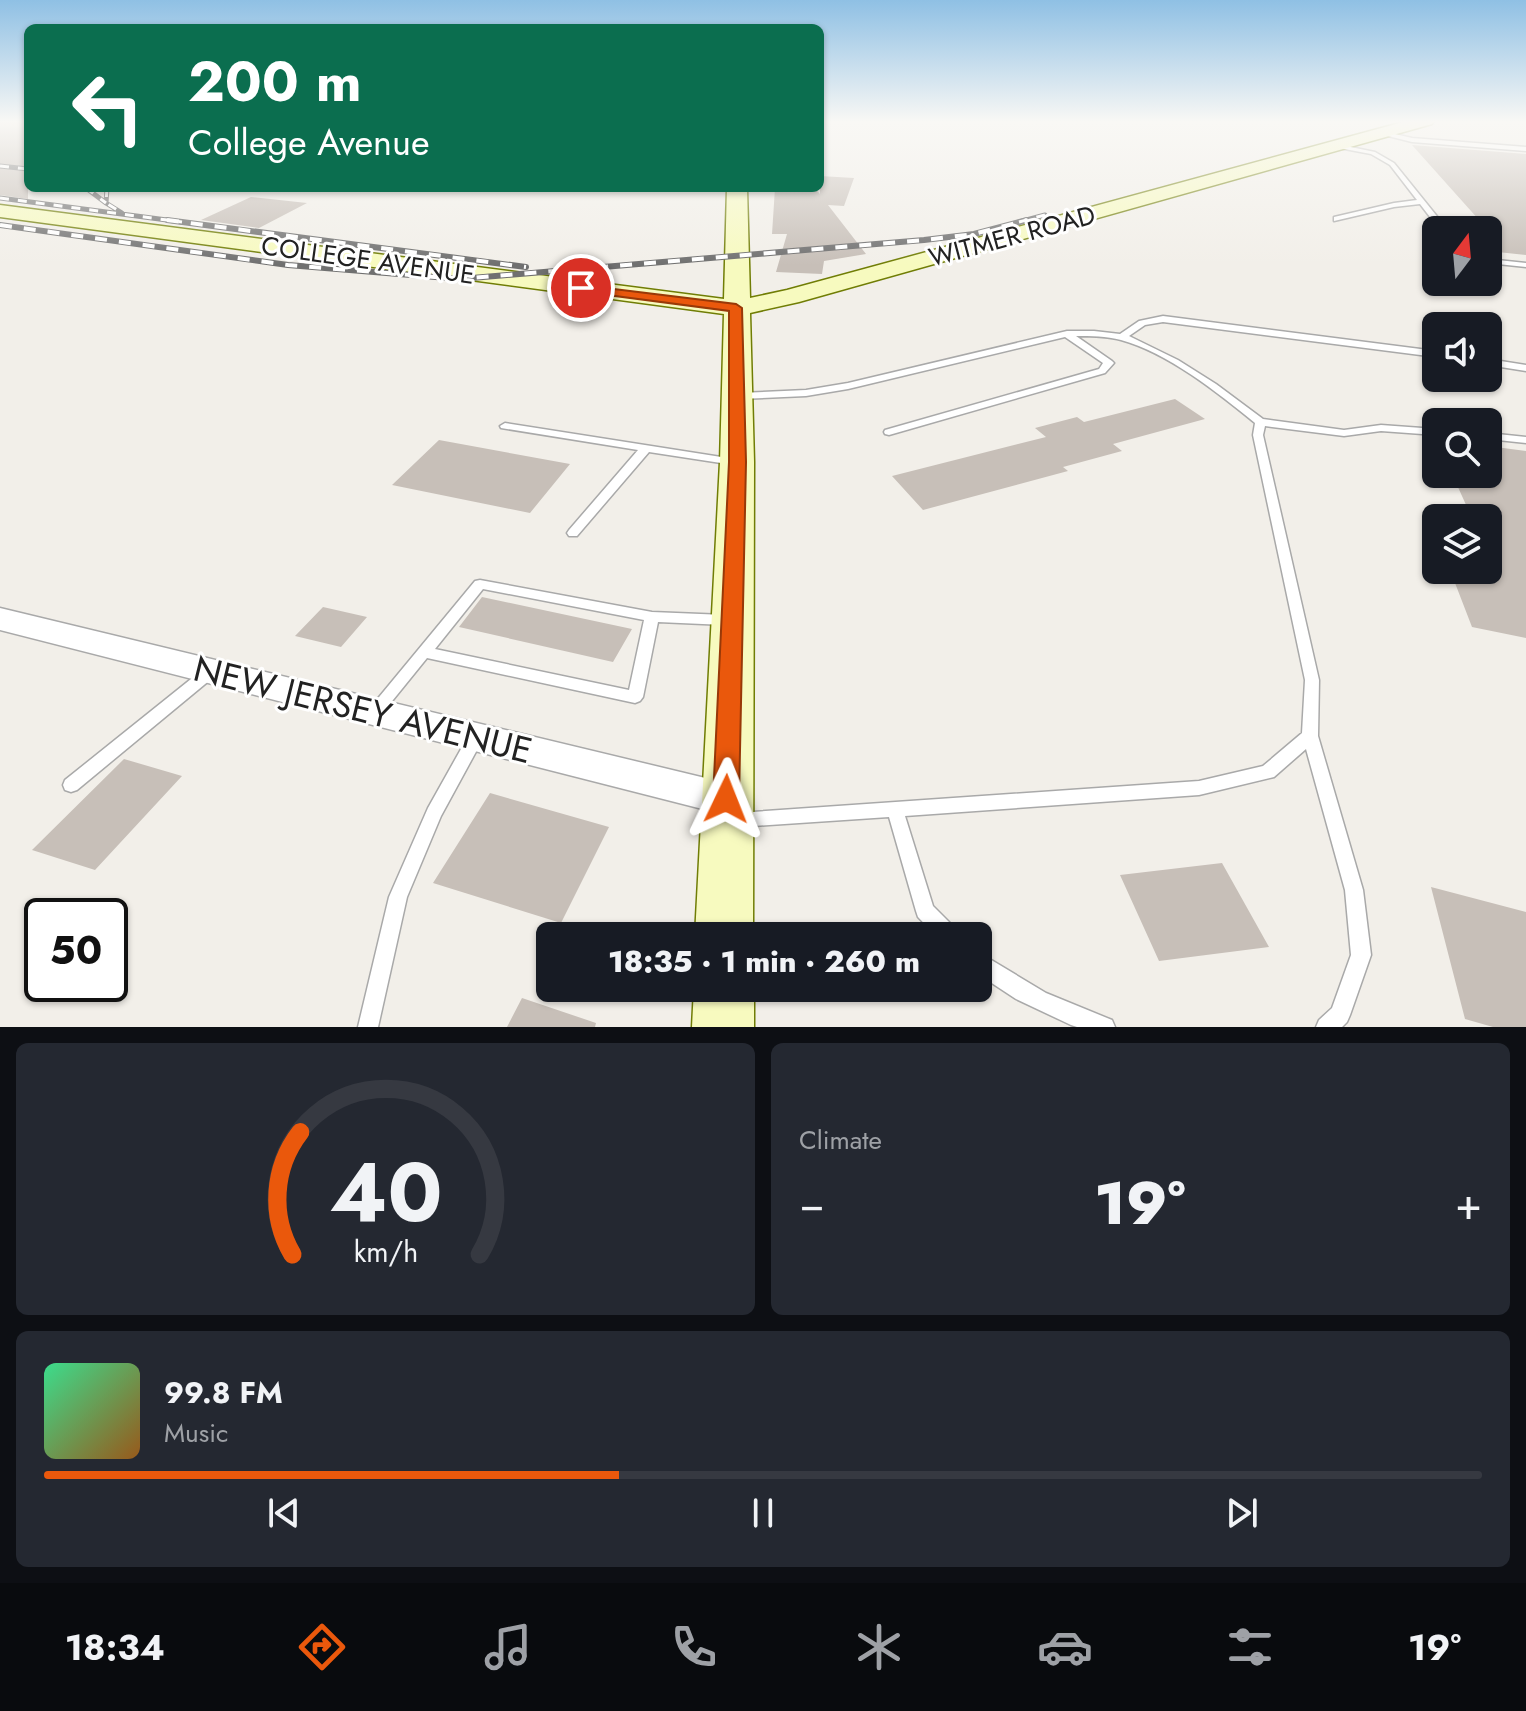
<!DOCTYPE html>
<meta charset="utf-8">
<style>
body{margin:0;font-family:Jost,sans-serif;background:#242831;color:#f1f3f6;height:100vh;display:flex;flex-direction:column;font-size:30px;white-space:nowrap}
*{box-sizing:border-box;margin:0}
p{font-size:26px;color:#9ea1a6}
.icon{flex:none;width:44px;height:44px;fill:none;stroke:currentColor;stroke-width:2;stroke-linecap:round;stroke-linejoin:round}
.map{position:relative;height:1027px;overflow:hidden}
.side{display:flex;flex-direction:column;gap:16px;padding:16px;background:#0d0f14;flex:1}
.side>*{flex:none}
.banner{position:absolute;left:24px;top:24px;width:800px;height:168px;border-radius:12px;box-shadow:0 2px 6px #0004;background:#0b6e4f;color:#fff;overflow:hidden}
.needle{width:52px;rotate:16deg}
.controls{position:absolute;left:1422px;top:216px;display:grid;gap:16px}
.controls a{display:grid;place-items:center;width:80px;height:80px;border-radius:12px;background:#171b24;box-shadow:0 2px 6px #0004;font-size:40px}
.speed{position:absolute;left:24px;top:898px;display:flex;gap:16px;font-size:40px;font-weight:700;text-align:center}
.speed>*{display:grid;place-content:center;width:104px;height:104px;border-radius:50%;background:#171b24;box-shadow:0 2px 6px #0004;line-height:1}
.speed .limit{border:4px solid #111;border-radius:12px;background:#fff;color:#111}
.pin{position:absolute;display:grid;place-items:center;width:68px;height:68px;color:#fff;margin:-34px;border:4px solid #fff;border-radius:50%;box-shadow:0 2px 8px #0007}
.me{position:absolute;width:88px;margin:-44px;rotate:2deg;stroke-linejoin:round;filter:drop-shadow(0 0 6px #0008)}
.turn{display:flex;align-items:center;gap:28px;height:168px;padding:0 32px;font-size:36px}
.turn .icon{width:104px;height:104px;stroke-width:2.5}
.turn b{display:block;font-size:56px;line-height:68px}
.big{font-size:60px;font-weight:800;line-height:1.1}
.side .card{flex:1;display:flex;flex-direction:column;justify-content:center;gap:12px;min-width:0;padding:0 28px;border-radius:12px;background:#242831}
.side .dial{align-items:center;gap:0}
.dial svg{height:208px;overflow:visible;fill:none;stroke:#363941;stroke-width:7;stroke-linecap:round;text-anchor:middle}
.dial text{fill:#f1f3f6;stroke:none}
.song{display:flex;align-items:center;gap:24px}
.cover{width:96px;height:96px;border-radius:12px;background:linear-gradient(135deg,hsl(150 70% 55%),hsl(30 70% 35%))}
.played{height:8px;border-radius:4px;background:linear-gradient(90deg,#ea580c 40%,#363941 40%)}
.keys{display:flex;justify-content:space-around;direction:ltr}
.heat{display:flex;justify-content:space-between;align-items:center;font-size:44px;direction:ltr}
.side .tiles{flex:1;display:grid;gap:16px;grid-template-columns:1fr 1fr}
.card:last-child{grid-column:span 2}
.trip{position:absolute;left:536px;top:922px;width:456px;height:80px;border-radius:12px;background:#171b24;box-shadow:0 2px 6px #0004;font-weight:800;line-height:80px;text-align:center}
.dock{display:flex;height:128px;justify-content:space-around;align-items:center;background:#090b0e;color:#9ea1a6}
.dock .icon{width:56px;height:56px}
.dock .selected{color:#ea580c}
.dock b{font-size:36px;color:#f1f3f6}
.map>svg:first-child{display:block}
</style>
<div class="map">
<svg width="1526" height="1027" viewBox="0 0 1526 1027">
<rect width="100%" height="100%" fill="#f2efe9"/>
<path fill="#c7bfb8" d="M0 121H28V199L0 195Z
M1412 145 1526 154V255L1488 251V230Z
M820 176 854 178 844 206 828 205 866 254 824 261 822 274 776 272 787 234H772L775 188H815L820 194Z
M251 197 307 203 259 228 201 220Z
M1175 399 1205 419 1113 444 1122 451 1063 467 1068 471 923 510 892 476 1046 437 1035 428 1077 417 1084 422Z
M439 440 570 464 530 513 392 485Z
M1488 446 1526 451V638L1472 627 1450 570H1488V518H1472L1452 474H1488Z
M482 597 632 629 613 662 459 627Z
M323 607 367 617 341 647 295 636Z
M124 759 182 776 95 870 32 850Z
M490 793 609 827 561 923 433 883Z
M1222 863 1269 947 1159 961 1120 875Z
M1431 887 1526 912V1027H1493L1465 1019Z
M522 998 596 1023 595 1027H507Z"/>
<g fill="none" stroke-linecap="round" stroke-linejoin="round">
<g stroke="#a9a9a9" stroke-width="3">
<path id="lane" d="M1382 131 1412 138 1526 147V151L1412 142 1380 134Z
M1336 144 1375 152 1394 163 1448 230H1440L1420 204 1394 207 1334 221V217L1394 203 1417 200 1390 165 1371 154 1334 147Z
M1488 259 1526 263V267L1488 263Z
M1163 316 1436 351V357L1163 322 1145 325 1129 336 1178 360 1216 384 1263 419 1344 430 1381 425 1436 429V435L1381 431 1344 436 1265 426 1263 435 1319 680 1318 736 1363 890 1371 955 1350 1015 1347 1022 1342 1027H1316L1319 1020 1332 1008 1351 955 1345 890 1306 749 1274 777 1199 795 905 816 933 906 956 929 959 936H936L918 917 916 911 889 817 738 827 732 825 729 820 732 815 738 813 1199 781 1263 766 1302 733 1305 680 1253 435 1255 423C1217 392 1168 353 1121 340 1106 336 1091 336 1076 336L1112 361 1114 363 1105 373 889 435 885 434 884 432 885 430 1099 369 1103 363 1065 337 848 389 806 396 739 399 734 396 739 393 806 390 848 383 1067 331H1094L1120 334 1139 321Z
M1488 359 1526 365V371L1488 365Z
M505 423 734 459 740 462 734 465 649 452 577 536H569L567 533 569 530 638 450 501 428 500 426Z
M1488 433 1526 437V443L1488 439Z
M480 580 652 612 725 615 730 617 732 620 730 623 725 625 658 622 643 697 640 701 635 703 427 658 380 716 375 718 370 716 367 712 370 708 475 581ZM483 589 644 620 629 690 435 649Z
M211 666 216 667 218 671 216 675 77 790 71 792 65 790 63 785 65 780 206 667Z
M476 731 482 733 484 737 441 816 407 897 378 1027H358L389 897 428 808 470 733Z
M978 952 1046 993 1112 1020 1115 1027H1077L1071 1025 1016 999 978 974Z"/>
</g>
<g stroke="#a9a9a9" stroke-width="3">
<path id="street" d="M0 608 726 783 739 788 744 799 739 810 726 815 0 630Z"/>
</g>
<g stroke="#707d05" stroke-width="3">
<path id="secondary" d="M1407 121H1434L1432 124 799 302 750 313 754 462 753 936H695L720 462 724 314 0 217V205L724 299 727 188H747L750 298 787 290Z
M694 988H754V1027H692Z"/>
</g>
<use href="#lane" fill="#fff" fill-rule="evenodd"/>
<use href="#street" fill="#fff" fill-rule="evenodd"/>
<use href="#secondary" fill="#f7fabf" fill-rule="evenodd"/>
<g stroke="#707070" stroke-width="5">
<path id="rail-far1" d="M0 166 28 169
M86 188 106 203
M107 188 106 203 122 213
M0 198 182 222
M1019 222 1045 215"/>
</g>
<g stroke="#707070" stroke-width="6">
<path id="rail" d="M167 220 526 267
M0 225 288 265 460 279 924 240 974 234 1027 220"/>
</g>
<use href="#rail-far1" stroke="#fff" stroke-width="3" stroke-dasharray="9" stroke-linecap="butt"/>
<use href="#rail" stroke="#fff" stroke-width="4" stroke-dasharray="12" stroke-linecap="butt"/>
</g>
<linearGradient id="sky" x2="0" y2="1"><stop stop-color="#8fc0e4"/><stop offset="0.46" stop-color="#f9f8f5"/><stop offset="1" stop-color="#f9f8f5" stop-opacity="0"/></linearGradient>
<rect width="1526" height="265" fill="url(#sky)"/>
<path fill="#ea580c" stroke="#983908" stroke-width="2" d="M581 285 736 304 742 308 746 462 739 799 735 807 726 810 717 807 713 799 729 462V311L577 291 575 288Z"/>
<g text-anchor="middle" stroke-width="6" stroke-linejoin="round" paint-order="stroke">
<g font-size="26" fill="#222" stroke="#fff">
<text transform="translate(1012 236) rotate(-15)" y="9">WITMER ROAD</text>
<text transform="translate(368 260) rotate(8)" y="9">COLLEGE AVENUE</text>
</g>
<g font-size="36" fill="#222" stroke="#fff">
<text transform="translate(363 709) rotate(14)" y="13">NEW JERSEY AVENUE</text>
</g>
</g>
</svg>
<div class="controls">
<a><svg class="needle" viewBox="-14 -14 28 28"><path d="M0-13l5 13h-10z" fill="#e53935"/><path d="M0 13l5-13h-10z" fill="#9ea1a6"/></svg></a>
<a><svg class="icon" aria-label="sound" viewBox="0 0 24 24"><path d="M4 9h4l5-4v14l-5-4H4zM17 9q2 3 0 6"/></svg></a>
<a><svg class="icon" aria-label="search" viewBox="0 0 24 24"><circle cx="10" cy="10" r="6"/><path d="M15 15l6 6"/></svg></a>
<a><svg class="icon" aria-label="layers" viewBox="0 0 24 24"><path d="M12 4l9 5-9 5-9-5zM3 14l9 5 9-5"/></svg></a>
</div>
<div class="speed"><div class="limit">50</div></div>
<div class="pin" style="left:581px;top:288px;background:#d93025"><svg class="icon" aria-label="arrive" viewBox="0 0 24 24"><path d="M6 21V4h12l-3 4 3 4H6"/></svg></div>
<svg class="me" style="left:726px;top:799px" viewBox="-20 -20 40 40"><path d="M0-17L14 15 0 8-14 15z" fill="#ea580c" stroke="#fff" stroke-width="4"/></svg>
<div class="trip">18:35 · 1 min · 260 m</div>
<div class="banner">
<div class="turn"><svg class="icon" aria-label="left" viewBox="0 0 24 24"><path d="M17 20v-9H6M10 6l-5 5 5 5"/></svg><div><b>200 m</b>College Avenue</div></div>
</div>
</div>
<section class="side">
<div class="tiles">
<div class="card dial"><svg viewBox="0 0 100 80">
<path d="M14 69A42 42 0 1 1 86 69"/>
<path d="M14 69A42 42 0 0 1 17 22" stroke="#ea580c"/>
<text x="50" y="56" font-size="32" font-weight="700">40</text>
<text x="50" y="72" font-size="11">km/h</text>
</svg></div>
<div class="card"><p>Climate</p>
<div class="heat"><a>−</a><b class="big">19°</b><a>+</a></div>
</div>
<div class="card">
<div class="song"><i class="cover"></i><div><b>99.8 FM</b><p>Music</p></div></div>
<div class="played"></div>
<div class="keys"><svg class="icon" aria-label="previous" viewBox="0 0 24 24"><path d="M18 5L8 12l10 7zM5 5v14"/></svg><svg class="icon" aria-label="pause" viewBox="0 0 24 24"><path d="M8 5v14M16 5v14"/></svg><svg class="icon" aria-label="next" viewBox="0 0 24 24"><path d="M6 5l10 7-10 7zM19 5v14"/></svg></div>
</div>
</div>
</section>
<nav class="dock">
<b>18:34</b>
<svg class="icon selected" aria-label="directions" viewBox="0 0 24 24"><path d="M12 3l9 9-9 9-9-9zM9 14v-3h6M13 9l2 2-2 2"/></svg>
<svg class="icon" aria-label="music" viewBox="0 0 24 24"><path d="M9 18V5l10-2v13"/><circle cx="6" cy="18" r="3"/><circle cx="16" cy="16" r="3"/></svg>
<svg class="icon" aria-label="phone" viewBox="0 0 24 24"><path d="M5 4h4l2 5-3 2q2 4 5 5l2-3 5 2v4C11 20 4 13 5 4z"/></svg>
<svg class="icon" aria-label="climate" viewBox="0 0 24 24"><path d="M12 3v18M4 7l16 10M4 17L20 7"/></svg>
<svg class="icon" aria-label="car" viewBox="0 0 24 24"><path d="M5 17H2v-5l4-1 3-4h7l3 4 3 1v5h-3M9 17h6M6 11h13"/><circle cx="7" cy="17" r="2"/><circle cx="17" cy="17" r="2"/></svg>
<svg class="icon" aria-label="filters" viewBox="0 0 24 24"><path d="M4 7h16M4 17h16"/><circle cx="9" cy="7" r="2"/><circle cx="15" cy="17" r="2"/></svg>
<b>19°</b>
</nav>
